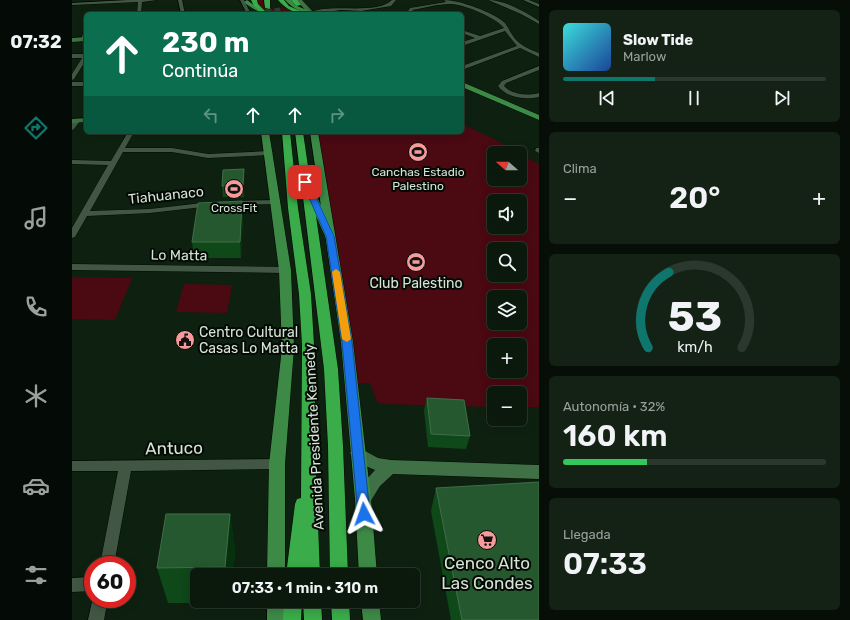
<!DOCTYPE html>
<html lang="es">
<meta charset="utf-8">
<style>
body{margin:0;font-family:Rubik,sans-serif;background:#132215;color:#f1f3f6;height:100vh;display:flex;flex-direction:column;font-size:15px;white-space:nowrap}
*{box-sizing:border-box;margin:0}
p{font-size:13px;color:#99a09d}
.icon{flex:none;width:22px;height:22px;fill:none;stroke:currentColor;stroke-width:2;stroke-linecap:round;stroke-linejoin:round}
.map{position:relative;flex:1;overflow:hidden}
.sheet{display:flex;flex-direction:column;gap:10px;padding:10px;background:#060e07;width:311px}
.sheet>*{flex:none}
.banner{position:absolute;left:12px;top:12px;width:380px;height:122px;border-radius:6px;box-shadow:0 2px 10px #0003,0 0 0 1px #2a382d;background:#0b6e4f;color:#fff;overflow:hidden}
.needle{width:26px;rotate:291deg}
.fabs{position:absolute;left:415px;top:146px;display:grid;gap:8px}
.fabs a{display:grid;place-items:center;width:40px;height:40px;border-radius:6px;background:#0a190c;box-shadow:0 2px 10px #0003,0 0 0 1px #2a382d;font-size:20px}
.speed{position:absolute;left:12px;top:556px;display:flex;gap:8px;font-size:20px;font-weight:700;text-align:center}
.speed>*{display:grid;place-content:center;width:52px;height:52px;border-radius:50%;background:#0a190c;box-shadow:0 2px 10px #0003,0 0 0 1px #2a382d;line-height:1}
.speed .limit{border:6px solid #d22;background:#fff;color:#111}
.pin{position:absolute;display:grid;place-items:center;width:34px;height:34px;color:#fff;margin:-17px;border-radius:8px;box-shadow:0 2px 6px #0006}
.me{position:absolute;width:44px;margin:-22px;rotate:356deg;stroke-linejoin:round;filter:drop-shadow(0 0 3px #0008)}
.turn{display:flex;align-items:center;gap:14px;height:84px;padding:0 12px;font-size:18px}
.turn .icon{width:52px;height:52px;stroke-width:2.5}
.turn b{display:block;font-size:28px;line-height:34px}
.lanes{display:flex;align-items:center;height:38px;padding:0 12px;background:#0003;justify-content:center;gap:20px;direction:ltr}
.lanes .off{opacity:.35}
.big{font-size:30px;font-weight:600;line-height:1.1}
.sheet .tile{flex:1;display:flex;flex-direction:column;justify-content:center;gap:6px;min-width:0;padding:0 14px;border-radius:6px;background:#132215}
.sheet .dial{align-items:center;gap:0}
.dial svg{height:104px;overflow:visible;fill:none;stroke:#2a382d;stroke-width:7;stroke-linecap:round;text-anchor:middle}
.dial text{fill:#f1f3f6;stroke:none}
.song{display:flex;align-items:center;gap:12px}
.cover{width:48px;height:48px;border-radius:6px;background:linear-gradient(135deg,hsl(180 70% 55%),hsl(220 70% 35%))}
.played{height:4px;border-radius:2px;background:linear-gradient(90deg,#0f766e 35%,#2a382d 35%)}
.keys{display:flex;justify-content:space-around;direction:ltr}
.heat{display:flex;justify-content:space-between;align-items:center;font-size:22px;direction:ltr}
.charge{height:6px;border-radius:3px;background:linear-gradient(90deg,#34c759 32%,#2a382d 0)}
.trip{position:absolute;left:118px;top:568px;width:230px;height:40px;border-radius:6px;background:#0a190c;box-shadow:0 2px 10px #0003,0 0 0 1px #2a382d;font-weight:600;line-height:40px;text-align:center}
main{display:flex;flex:1;min-height:0}
.menu{display:flex;flex-direction:column;width:72px;justify-content:space-around;align-items:center;background:#040a05;color:#99a09d}
.menu .icon{width:28px;height:28px}
.menu .active{color:#0f766e}
.menu b{font-size:18px;color:#f1f3f6}
.map>svg:first-child{display:block}
</style>
<main>
<nav class="menu">
<b>07:32</b>
<svg class="icon active" aria-label="directions" viewBox="0 0 24 24"><path d="M12 3l9 9-9 9-9-9zM9 14v-3h6M13 9l2 2-2 2"/></svg>
<svg class="icon" aria-label="music" viewBox="0 0 24 24"><path d="M9 18V5l10-2v13"/><circle cx="6" cy="18" r="3"/><circle cx="16" cy="16" r="3"/></svg>
<svg class="icon" aria-label="phone" viewBox="0 0 24 24"><path d="M5 4h4l2 5-3 2q2 4 5 5l2-3 5 2v4C11 20 4 13 5 4z"/></svg>
<svg class="icon" aria-label="climate" viewBox="0 0 24 24"><path d="M12 3v18M4 7l16 10M4 17L20 7"/></svg>
<svg class="icon" aria-label="car" viewBox="0 0 24 24"><path d="M5 17H2v-5l4-1 3-4h7l3 4 3 1v5h-3M9 17h6M6 11h13"/><circle cx="7" cy="17" r="2"/><circle cx="17" cy="17" r="2"/></svg>
<svg class="icon" aria-label="filters" viewBox="0 0 24 24"><path d="M4 7h16M4 17h16"/><circle cx="9" cy="7" r="2"/><circle cx="15" cy="17" r="2"/></svg>
</nav>
<div class="map">
<svg width="467" height="620" viewBox="0 0 467 620">
<rect width="100%" height="100%" fill="#0e2110"/>
<path fill="#4b0912" fill-rule="evenodd" d="M184 0H191L194 9 212 8 229 14C214 14 191 17 184 0Z
M390 124 422 139 446 153H422V179H448V154L467 164V407H448V393H422V407L309 404 305 402 298 383 281 384 249 160 246 132H390ZM422 201H448V227H422ZM422 249H448V275H422ZM422 297H448V323H422ZM422 345H448V371H422Z
M0 277 60 278 43 320 0 319Z
M112 284 160 285 155 313 104 312Z"/>
<g fill="none" stroke-linecap="round" stroke-linejoin="round">
<path stroke="#2c3e2e" stroke-width="6" stroke-dasharray="6 3" stroke-linecap="butt" d="M196 8 197 14
M205 8 206 14"/>
<g stroke="#000a01" stroke-width="1">
<path id="street" d="M56 0H85L70 2 69 14H65L66 2 0 5V3Z
M106 0H110L113 14H109Z
M168 0H172L178 12H174Z
M320 0H324L319 6 289 11 269 10 242 14 237 13C257 2 303 16 320 0Z
M372 0C387 0 421 12 433 23 436 27 438 32 441 36 447 45 457 49 467 53V57L448 48 390 70V66L445 46 433 31 390 46V42L403 38 390 33V30L408 36 432 28C425 18 390 3 378 4 366 4 352 8 340 10L345 14H340L336 11 338 8 374 2Z
M416 0C433 0 453 12 467 21V24L449 14Z
M451 0H457L467 4V7Z
M14 29V41L12 42 9 40 12 30Z
M0 54H14V60L2 79 0 80V74L10 58H0Z
M467 66V70L434 83 432 86C440 95 456 96 467 93V97C453 100 435 98 426 86L430 81Z
M0 82H14V86H0Z
M3 120 8 121 2 129 0 130V123Z
M56 132H62L53 148H100L136 154 197 151 201 153 197 155 136 158 100 152H51L18 211 78 209 139 202 143 204 139 206 78 213 15 216 3 237 0 238V228L36 165 0 164V160L39 161Z
M464 148H467V153L463 151Z
M204 200 208 202 207 204 157 205 153 203 157 201Z
M0 264 213 267 218 270 213 273 0 270Z
M205 459 210 460 211 464 210 468 205 469 59 471 42 565H28L46 471H0V461Z
M21 577V591L0 592V578Z
M21 597V599H36L32 620H16Z"/>
</g>
<g stroke="#000a01" stroke-width="1">
<path id="secondary" d="M224 0H230L241 12V14H237Z
M14 37V41L0 42V38Z
M14 118V122L0 123V119Z
M286 447 306 458 319 460 467 465V479L321 474 308 486 297 504 291 506 285 504 283 499 294 480 303 470C294 466 283 462 278 453L281 449Z"/>
</g>
<g stroke="#000a01" stroke-width="1">
<path id="primary" d="M175 0 186 8 200 14C189 14 182 10 173 3L172 2Z
M213 0H219L223 5 244 14C232 14 221 9 213 0Z
M390 82 467 115V120L390 87Z
M189 132H197L219 270 222 348 213 464V575H195L197 464 210 348 207 270Z
M238 132H246L281 342 299 499 305 575H287L283 499 269 342Z
M195 601H213V620H195Z
M289 601H307L309 620H291Z"/>
</g>
<g stroke="#000a01" stroke-width="1">
<path id="highway" d="M179 0H185L186 4 194 12 193 13H189L182 6Z
M192 0H198V9L193 8Z
M206 0H212L217 6 235 14C223 14 214 9 206 0Z
M219 0H225L229 5 224 6Z
M210 132H218L226 208 239 294 242 345 244 473 248 575H214L223 504 225 499 229 498 230 345 227 294 216 208Z
M223 132H231L240 194 245 197 263 236 262 238H254L244 216 266 369 271 446 276 575H258L256 446 252 369Z
M212 601H230L229 620H211Z
M231 601H249L250 620H232Z
M259 601H277L278 620H260Z"/>
</g>
<use href="#street" fill="#425743" fill-rule="evenodd"/>
<use href="#secondary" fill="#407045" fill-rule="evenodd"/>
<use href="#primary" fill="#3d8a47" fill-rule="evenodd"/>
<use href="#highway" fill="#3aac49" fill-rule="evenodd"/>
</g>
<path fill="#0f4819" d="M172 169V197H151L150 186Z
M171 216 169 258H122L120 242Z
M355 398 398 436 394 449 356 447 352 410Z
M364 488 467 620H379L359 511Z
M158 514 163 551 161 575H125V601H159V603H96L85 568Z"/>
<path fill="#06310d" d="M172 169V197L171 185Z
M170 201 171 216 169 258 168 242Z
M158 514 163 551 161 575H154L153 567Z"/>
<path fill="#25582e" stroke="#406e48" d="M172 169 171 185 150 186 151 170Z
M170 201 168 242H120L126 203Z
M355 398 392 400 398 436 359 434Z
M467 482V620H390L364 488Z
M94 514H158L153 567 85 568Z"/>
<path fill="#1a73e8" stroke="#114b97" d="M233 180 237 182 262 236 280 342 298 514 297 518 292 520 288 518 286 514 270 342 254 236 230 182Z"/>
<path fill="#f59e0b" d="M264 269 268 272 279 339 275 342 270 339 260 272Z"/>
<defs>
<g id="stadium-disc" transform="scale(1)"><circle r="9.5" fill="#f59b9b" stroke="#030903"/><path d="M0-5a6.5 5 0 1 0 0 10a6.5 5 0 1 0 0-10ZM-3.5-1.8h7v3.6h-7Z" fill="#111"/></g>
<g id="civic-disc" transform="scale(1)"><circle r="9.5" fill="#f59b9b" stroke="#030903"/><path d="M-.6-6.5H3V-4.5H.6V-3L4-1V1h2V6H-6V1h2V-1L-.6-3ZM-1.2 2.5V6h2.4V2.5Z" fill="#111"/></g>
<g id="supermarket-disc" transform="scale(1)"><circle r="9.5" fill="#f59b9b" stroke="#030903"/><path d="M-6-5.5h2.5l.6 2H6L4.5 2H-2.5L-4.4-4H-6ZM-1.5 3.2a1.3 1.3 0 1 0 .1 0ZM3 3.2a1.3 1.3 0 1 0 .1 0Z" fill="#111"/></g>
</defs>
<g fill-rule="evenodd">
<use href="#stadium-disc" x="346" y="152"/>
<use href="#stadium-disc" x="162" y="189"/>
<use href="#stadium-disc" x="344" y="262"/>
<use href="#civic-disc" x="113" y="340"/>
<use href="#supermarket-disc" x="415" y="540"/>
</g>
<g text-anchor="middle" stroke-width="4" stroke-linejoin="round" paint-order="stroke">
<g font-size="12" fill="#d7e3d7" stroke="#030903">
<text x="346" y="176">Canchas Estadio<tspan x="346" dy="14">Palestino</tspan></text>
<text x="162" y="212">CrossFit</text>
</g>
<g font-size="14" fill="#d7e3d7" stroke="#030903">
<text transform="translate(94 195) rotate(-6)" y="5">Tiahuanaco</text>
<text transform="translate(107 255) rotate(1)" y="5">Lo Matta</text>
<text transform="translate(242 437) rotate(-93)" y="5">Avenida Presidente Kennedy</text>
</g>
<g font-size="14" fill="#d7e3d7" stroke="#030903">
<text x="344" y="288">Club Palestino</text>
<text x="127" y="337" text-anchor="start">Centro Cultural<tspan x="127" dy="16">Casas Lo Matta</tspan></text>
</g>
<g font-size="17" fill="#d7e3d7" stroke="#030903">
<text transform="translate(102 448) rotate(-1)" y="6">Antuco</text>
</g>
<g font-size="17" fill="#d7e3d7" stroke="#030903">
<text x="415" y="569">Cenco Alto<tspan x="415" dy="20">Las Condes</tspan></text>
</g>
</g>
</svg>
<div class="fabs">
<a><svg class="needle" viewBox="-14 -14 28 28"><path d="M0-13l5 13h-10z" fill="#e53935"/><path d="M0 13l5-13h-10z" fill="#99a09d"/></svg></a>
<a><svg class="icon" aria-label="sound" viewBox="0 0 24 24"><path d="M4 9h4l5-4v14l-5-4H4zM17 9q2 3 0 6"/></svg></a>
<a><svg class="icon" aria-label="search" viewBox="0 0 24 24"><circle cx="10" cy="10" r="6"/><path d="M15 15l6 6"/></svg></a>
<a><svg class="icon" aria-label="layers" viewBox="0 0 24 24"><path d="M12 4l9 5-9 5-9-5zM3 14l9 5 9-5"/></svg></a>
<a>+</a>
<a>−</a>
</div>
<div class="speed"><div class="limit">60</div></div>
<div class="pin" style="left:233px;top:182px;background:#d93025"><svg class="icon" aria-label="arrive" viewBox="0 0 24 24"><path d="M6 21V4h12l-3 4 3 4H6"/></svg></div>
<svg class="me" style="left:292px;top:514px" viewBox="-20 -20 40 40"><path d="M0-17L14 15 0 8-14 15z" fill="#1a73e8" stroke="#fff" stroke-width="4"/></svg>
<div class="trip">07:33 · 1 min · 310 m</div>
<div class="banner">
<div class="turn"><svg class="icon" aria-label="ahead" viewBox="0 0 24 24"><path d="M12 20V5M6 11l6-6 6 6"/></svg><div><b>230 m</b>Continúa</div></div>
<div class="lanes"><svg class="icon off" aria-label="left" viewBox="0 0 24 24"><path d="M17 20v-9H6M10 6l-5 5 5 5"/></svg><svg class="icon" aria-label="ahead" viewBox="0 0 24 24"><path d="M12 20V5M6 11l6-6 6 6"/></svg><svg class="icon" aria-label="ahead" viewBox="0 0 24 24"><path d="M12 20V5M6 11l6-6 6 6"/></svg><svg class="icon off" aria-label="right" viewBox="0 0 24 24"><path d="M7 20v-9h11M14 6l5 5-5 5"/></svg></div>
</div>
</div>
<section class="sheet">
<div class="tile">
<div class="song"><i class="cover"></i><div><b>Slow Tide</b><p>Marlow</p></div></div>
<div class="played"></div>
<div class="keys"><svg class="icon" aria-label="previous" viewBox="0 0 24 24"><path d="M18 5L8 12l10 7zM5 5v14"/></svg><svg class="icon" aria-label="pause" viewBox="0 0 24 24"><path d="M8 5v14M16 5v14"/></svg><svg class="icon" aria-label="next" viewBox="0 0 24 24"><path d="M6 5l10 7-10 7zM19 5v14"/></svg></div>
</div>
<div class="tile"><p>Clima</p>
<div class="heat"><a>−</a><b class="big">20°</b><a>+</a></div>
</div>
<div class="tile dial"><svg viewBox="0 0 100 80">
<path d="M14 69A42 42 0 1 1 86 69"/>
<path d="M14 69A42 42 0 0 1 30 11" stroke="#0f766e"/>
<text x="50" y="56" font-size="32" font-weight="700">53</text>
<text x="50" y="72" font-size="11">km/h</text>
</svg></div>
<div class="tile"><p>Autonomía · 32%</p><b class="big">160 km</b><div class="charge"></div></div>
<div class="tile"><p>Llegada</p><b class="big">07:33</b></div>
</section>
</main>
